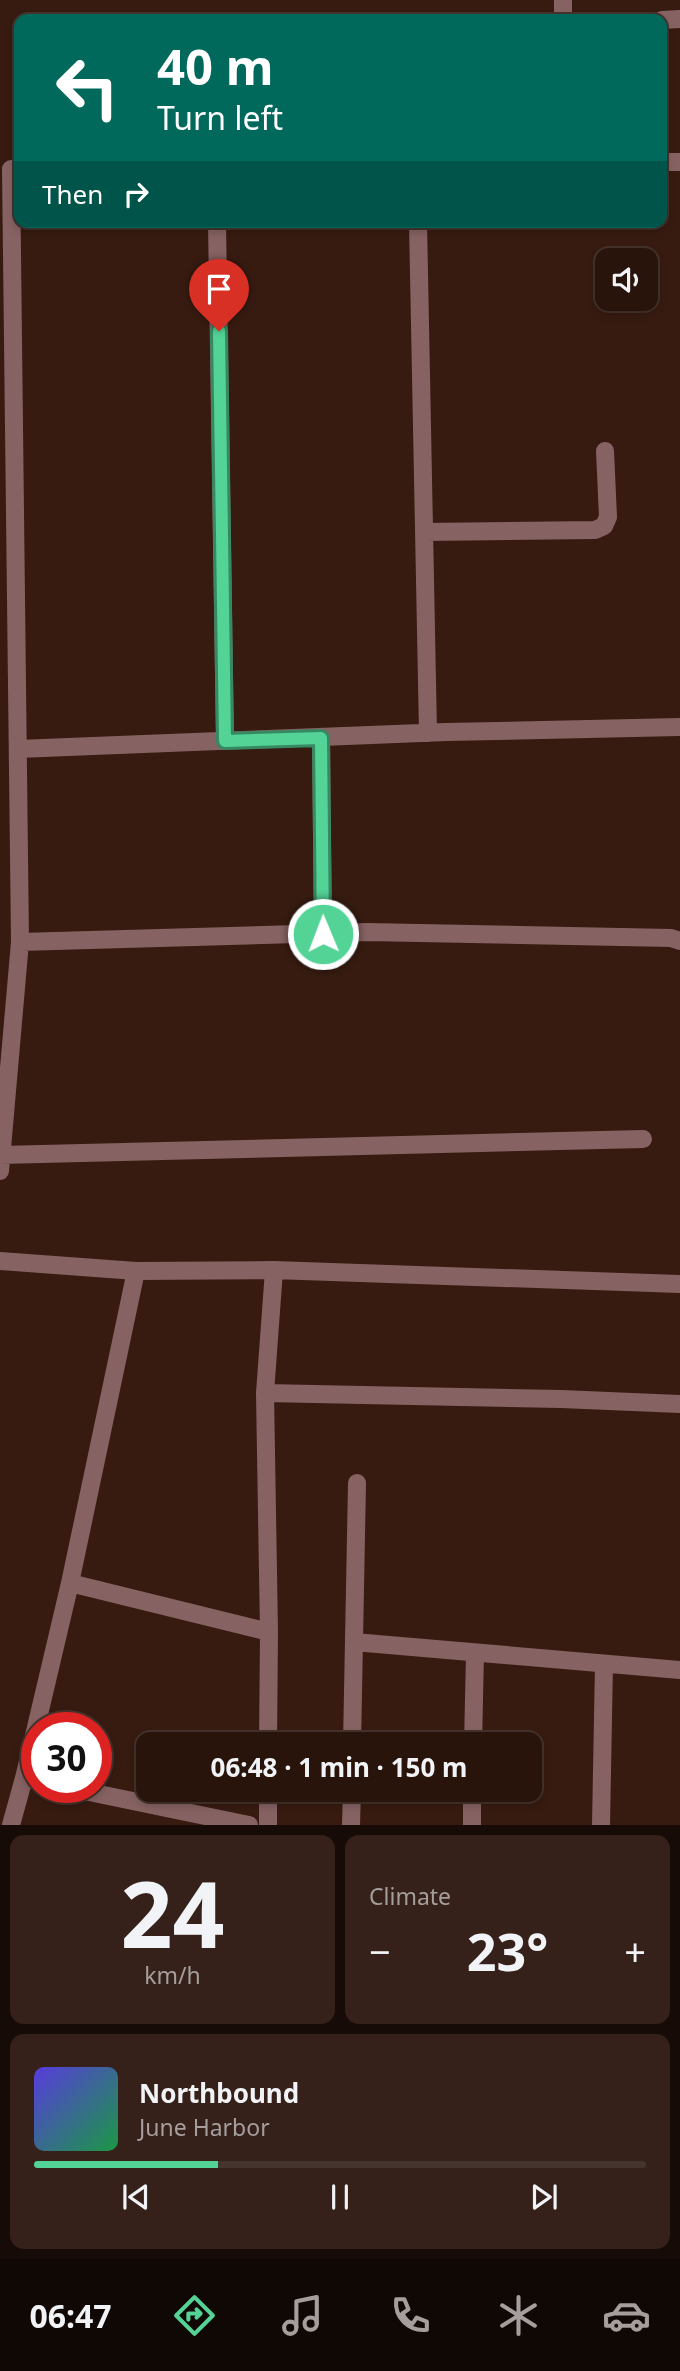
<!DOCTYPE html>
<meta charset="utf-8">
<style>
body{margin:0;font-family:"Noto Sans",sans-serif;background:#35211a;color:#f1f3f6;height:100vh;display:flex;flex-direction:column;font-size:26px;white-space:nowrap}
*{box-sizing:border-box;margin:0}
p{font-size:23px;color:#a59e9d}
.icon{flex:none;width:38px;height:38px;fill:none;stroke:currentColor;stroke-width:2;stroke-linecap:round;stroke-linejoin:round}
.map{position:relative;height:1825px;overflow:hidden}
.details{display:flex;flex-direction:column;gap:10px;padding:10px;background:#170b07;flex:1}
.details>*{flex:none}
.hud{position:absolute;left:14px;top:14px;width:653px;height:214px;border-radius:14px;box-shadow:0 4px 10px #0003,0 0 0 2px #45332d;background:#00695c;color:#fff;overflow:hidden}
.buttons{position:absolute;left:595px;top:248px;display:grid;gap:14px}
.buttons a{display:grid;place-items:center;width:63px;height:63px;border-radius:14px;background:#29140c;box-shadow:0 4px 10px #0003,0 0 0 2px #45332d;font-size:35px}
.speed{position:absolute;left:21px;top:1712px;display:flex;gap:14px;font-size:35px;font-weight:700;text-align:center}
.speed>*{display:grid;place-content:center;width:91px;height:91px;border-radius:50%;background:#29140c;box-shadow:0 4px 10px #0003,0 0 0 2px #45332d;line-height:1}
.speed .limit{border:10px solid #d22;background:#fff;color:#111}
.pin{position:absolute;display:grid;place-items:center;width:60px;height:60px;color:#fff;margin:-72px -30px;border-radius:50% 50% 50% 0;rotate:-45deg;box-shadow:0 0 7px #0007}
.pin .icon{rotate:45deg}
.me{position:absolute;width:77px;margin:-38px;rotate:359deg;stroke-linejoin:round;filter:drop-shadow(0 0 5px #0008)}
.turn{display:flex;align-items:center;gap:24px;height:147px;padding:0 28px;font-size:32px}
.turn .icon{width:91px;height:91px;stroke-width:2.5}
.turn b{display:block;font-size:49px;line-height:60px}
.then{display:flex;align-items:center;height:66px;padding:0 28px;background:#0003;gap:14px;font-size:26px}
.big{font-size:52px;font-weight:700;line-height:1.1}
.details .card{flex:1;display:flex;flex-direction:column;justify-content:center;gap:10px;min-width:0;padding:0 24px;border-radius:14px;background:#35211a}
.details .dial{align-items:center;gap:0}
.dial b{font-size:91px;line-height:1}
.song{display:flex;align-items:center;gap:21px}
.cover{width:84px;height:84px;border-radius:10px;background:linear-gradient(135deg,hsl(250 70% 55%),hsl(140 70% 35%))}
.played{height:7px;border-radius:4px;background:linear-gradient(90deg,#53d396 30%,#45332d 30%)}
.keys{display:flex;justify-content:space-around;direction:ltr}
.heat{display:flex;justify-content:space-between;align-items:center;font-size:38px;direction:ltr}
.details .tiles{flex:1;display:grid;gap:10px;grid-template-columns:1fr 1fr}
.card:last-child{grid-column:span 2}
.trip{position:absolute;left:136px;top:1732px;width:406px;height:70px;border-radius:14px;background:#29140c;box-shadow:0 4px 10px #0003,0 0 0 2px #45332d;font-weight:700;line-height:70px;text-align:center}
.dock{display:flex;height:112px;justify-content:space-around;align-items:center;background:#100805;color:#a59e9d}
.dock .icon{width:49px;height:49px}
.dock .current{color:#53d396}
.dock b{font-size:32px;color:#f1f3f6}
.map>svg:first-child{display:block}
</style>
<div class="map">
<svg width="680" height="1825" viewBox="0 0 680 1825">
<rect width="100%" height="100%" fill="#371b10"/>
<g fill="none" stroke-linecap="round" stroke-linejoin="round">
<path stroke="#876263" stroke-width="18" d="M563 0V19
M662 20 680 19
M662 162H680
M217 222 225 741
M418 222 428 733
M424 532 595 530 604 526 608 517 605 451
M321 738 323 934
M18 749 446 732 680 727
M20 942 367 932 671 938 680 941
M0 1155 643 1139
M0 1171 20 942 11 169
M0 1261 136 1271 70 1583
M136 1271 274 1270
M265 1393 561 1399 680 1404
M354 1642 680 1670
M268 1745 269 1632 265 1393 274 1270 680 1284
M352 1745 357 1483
M473 1745 475 1653
M24 1778 70 1583 269 1632
M65 1787 249 1825
M11 1825 24 1778 37 1781
M268 1825V1790
M351 1825 352 1790
M472 1825V1790
M601 1825 604 1664"/>
</g>
<g fill="none" stroke-linecap="round" stroke-linejoin="round">
<g stroke="#368962" stroke-width="18">
<path id="route" d="M219 331 225 741 321 738 323 934"/>
</g>
<use href="#route" stroke="#53d396" stroke-width="12"/>
</g>
</svg>
<div class="buttons">
<a><svg class="icon" aria-label="sound" viewBox="0 0 24 24"><path d="M4 9h4l5-4v14l-5-4H4zM17 9q2 3 0 6"/></svg></a>
</div>
<div class="speed"><div class="limit">30</div></div>
<div class="pin" style="left:219px;top:331px;background:#d93025"><svg class="icon" aria-label="arrive" viewBox="0 0 24 24"><path d="M6 21V4h12l-3 4 3 4H6"/></svg></div>
<svg class="me" style="left:323px;top:934px" viewBox="-20 -20 40 40"><circle r="17" fill="#53d396" stroke="#fff" stroke-width="3"/><path d="M0-11L8 9 0 5-8 9z" fill="#fff"/></svg>
<div class="trip">06:48 · 1 min · 150 m</div>
<div class="hud">
<div class="turn"><svg class="icon" aria-label="left" viewBox="0 0 24 24"><path d="M17 20v-9H6M10 6l-5 5 5 5"/></svg><div><b>40 m</b>Turn left</div></div>
<div class="then">Then<svg class="icon" aria-label="right" viewBox="0 0 24 24"><path d="M7 20v-9h11M14 6l5 5-5 5"/></svg></div>
</div>
</div>
<section class="details">
<div class="tiles">
<div class="card dial"><b>24</b><p>km/h</p></div>
<div class="card"><p>Climate</p>
<div class="heat"><a>−</a><b class="big">23°</b><a>+</a></div>
</div>
<div class="card">
<div class="song"><i class="cover"></i><div><b>Northbound</b><p>June Harbor</p></div></div>
<div class="played"></div>
<div class="keys"><svg class="icon" aria-label="previous" viewBox="0 0 24 24"><path d="M18 5L8 12l10 7zM5 5v14"/></svg><svg class="icon" aria-label="pause" viewBox="0 0 24 24"><path d="M8 5v14M16 5v14"/></svg><svg class="icon" aria-label="next" viewBox="0 0 24 24"><path d="M6 5l10 7-10 7zM19 5v14"/></svg></div>
</div>
</div>
</section>
<nav class="dock">
<b>06:47</b>
<svg class="icon current" aria-label="directions" viewBox="0 0 24 24"><path d="M12 3l9 9-9 9-9-9zM9 14v-3h6M13 9l2 2-2 2"/></svg>
<svg class="icon" aria-label="music" viewBox="0 0 24 24"><path d="M9 18V5l10-2v13"/><circle cx="6" cy="18" r="3"/><circle cx="16" cy="16" r="3"/></svg>
<svg class="icon" aria-label="phone" viewBox="0 0 24 24"><path d="M5 4h4l2 5-3 2q2 4 5 5l2-3 5 2v4C11 20 4 13 5 4z"/></svg>
<svg class="icon" aria-label="climate" viewBox="0 0 24 24"><path d="M12 3v18M4 7l16 10M4 17L20 7"/></svg>
<svg class="icon" aria-label="car" viewBox="0 0 24 24"><path d="M5 17H2v-5l4-1 3-4h7l3 4 3 1v5h-3M9 17h6M6 11h13"/><circle cx="7" cy="17" r="2"/><circle cx="17" cy="17" r="2"/></svg>
</nav>
